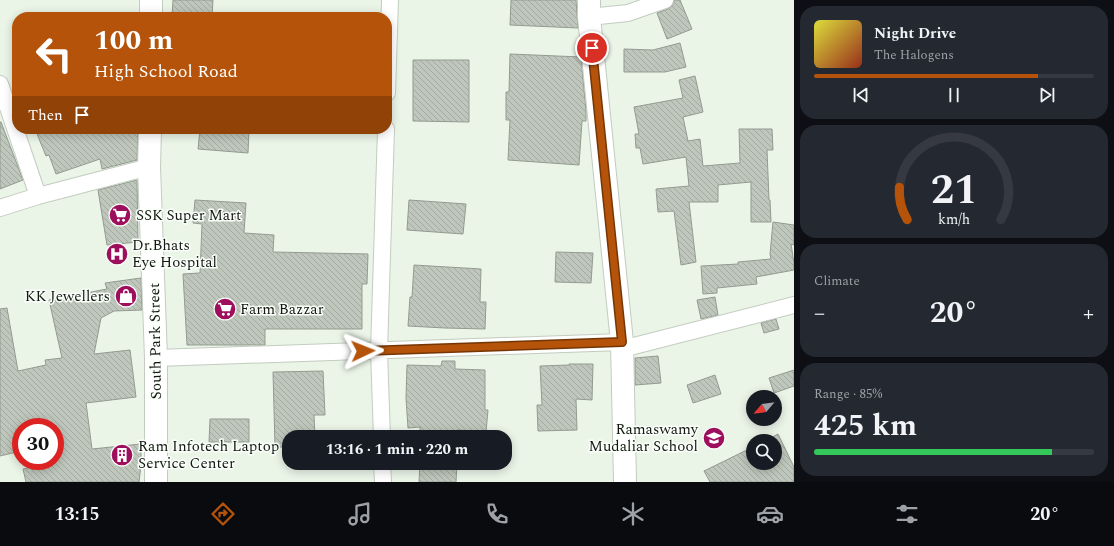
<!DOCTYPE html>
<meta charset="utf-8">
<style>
body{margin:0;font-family:Spectral,serif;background:#242831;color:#f1f3f6;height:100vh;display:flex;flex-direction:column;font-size:15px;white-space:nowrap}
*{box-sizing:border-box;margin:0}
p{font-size:13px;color:#9ea1a6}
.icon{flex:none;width:22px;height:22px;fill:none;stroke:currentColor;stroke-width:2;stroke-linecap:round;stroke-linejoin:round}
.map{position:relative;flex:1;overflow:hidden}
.drawer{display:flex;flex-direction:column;gap:6px;padding:6px;background:#0d0f14;width:320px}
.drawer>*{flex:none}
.guide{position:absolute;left:12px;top:12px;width:380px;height:122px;border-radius:16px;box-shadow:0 2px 10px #0003;background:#b45309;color:#fff;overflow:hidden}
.needle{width:26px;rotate:241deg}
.fabs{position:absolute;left:746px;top:390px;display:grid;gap:8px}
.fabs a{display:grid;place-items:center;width:36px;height:36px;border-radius:50%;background:#171b24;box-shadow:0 2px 10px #0003;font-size:20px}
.speed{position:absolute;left:12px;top:418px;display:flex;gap:8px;font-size:20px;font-weight:700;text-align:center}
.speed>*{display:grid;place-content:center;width:52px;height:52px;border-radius:50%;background:#171b24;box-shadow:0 2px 10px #0003;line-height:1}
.speed .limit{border:6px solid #d22;background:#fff;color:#111}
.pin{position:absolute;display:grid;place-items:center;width:34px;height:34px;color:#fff;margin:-17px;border:2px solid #fff;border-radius:50%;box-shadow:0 1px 4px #0007}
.me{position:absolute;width:44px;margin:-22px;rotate:88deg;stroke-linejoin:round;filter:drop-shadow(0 0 3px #0008)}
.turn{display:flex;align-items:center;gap:14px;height:84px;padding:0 16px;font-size:18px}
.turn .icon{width:52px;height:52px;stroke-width:2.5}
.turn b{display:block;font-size:28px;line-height:34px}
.then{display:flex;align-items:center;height:38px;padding:0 16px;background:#0003;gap:8px;font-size:15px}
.big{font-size:30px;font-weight:700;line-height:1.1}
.drawer .widget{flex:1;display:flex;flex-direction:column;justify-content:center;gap:6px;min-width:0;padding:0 14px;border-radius:16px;background:#242831}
.drawer .dial{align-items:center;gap:0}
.dial svg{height:104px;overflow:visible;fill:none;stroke:#363941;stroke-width:7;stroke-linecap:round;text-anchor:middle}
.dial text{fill:#f1f3f6;stroke:none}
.song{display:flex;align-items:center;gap:12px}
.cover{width:48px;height:48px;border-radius:6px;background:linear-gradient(135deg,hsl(60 70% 55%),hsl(10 70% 35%))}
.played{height:4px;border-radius:2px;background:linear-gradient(90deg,#b45309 80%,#363941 80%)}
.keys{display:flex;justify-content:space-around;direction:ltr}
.heat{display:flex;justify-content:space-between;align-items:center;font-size:22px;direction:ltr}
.charge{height:6px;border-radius:3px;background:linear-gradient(90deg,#34c759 85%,#363941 0)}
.trip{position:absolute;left:282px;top:430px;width:230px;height:40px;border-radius:16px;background:#171b24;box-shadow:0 2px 10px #0003;font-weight:700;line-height:40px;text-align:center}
.tabs{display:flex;height:64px;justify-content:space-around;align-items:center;background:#090b0e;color:#9ea1a6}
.tabs .icon{width:28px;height:28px}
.tabs .on{color:#b45309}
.tabs b{font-size:18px;color:#f1f3f6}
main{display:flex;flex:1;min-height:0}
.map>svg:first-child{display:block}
</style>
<main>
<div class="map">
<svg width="794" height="482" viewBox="0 0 794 482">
<defs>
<pattern id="building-back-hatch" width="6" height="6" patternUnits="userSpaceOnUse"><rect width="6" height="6" fill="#bfc7bc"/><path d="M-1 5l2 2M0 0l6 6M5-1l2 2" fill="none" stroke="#a3aaa1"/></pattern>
</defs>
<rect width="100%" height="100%" fill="#eaf4e7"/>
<path fill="url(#building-back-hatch)" stroke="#939b90" d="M173 0H213L212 17H172Z
M511 0H576L578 28 510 25Z
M674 0H680L692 29 667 39 657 13 668 9 672 6Z
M680 43 686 67 665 72H624V49L653 50Z
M510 54 581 57 586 111V121H582L579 165 508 160 510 120H506V92H509Z
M413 60H469V122L413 121Z
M695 76 703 112 683 117 688 141 700 139 703 166 740 163 739 129H772L773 150H767L769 200H770L771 222H751V182L718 185V202H689L696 262 681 265 674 211 658 212 656 189 689 186 686 157 643 164 640 148H636L635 134H639L634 107 683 98 679 80Z
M0 122H1L15 159 23 180 0 189Z
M35 129H138L137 160 102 169 100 159 56 174 49 155 46 156Z
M200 129H249L248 153 198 149Z
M137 180 138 242 107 245 98 190Z
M195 200 246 203 244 233 274 235 273 252 368 254 367 284H362V329H265V345H187L183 274 200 273 202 224 193 223Z
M409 200 466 204 463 234 407 230Z
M773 222 794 225V245L791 244 794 263V270L756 277 757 284 717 288V293L703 294 701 266 738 264V262L771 259 770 254Z
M556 252 593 253 591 283 555 282Z
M414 265 481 269 480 302H486L485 329 445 328 408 326 410 297H412Z
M141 278 142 310 114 311 101 318 94 354 130 350 136 397 86 403 92 449 141 444V465L139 482H26L23 469 55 461V427H21V451L0 456V309L7 308 18 371 46 365 45 360 62 358 49 300 107 289 105 283Z
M715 297 718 315 701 319 697 300Z
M776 319 779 329 764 333 761 323Z
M658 356 661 383 635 385V358Z
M442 361H455V369L485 370V410H488L486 432 457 430V437H420V427L408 428 406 398 407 365 441 366Z
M569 364H593L592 400 576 399 577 430 538 431 537 405H542L540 366 569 365Z
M794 370V386L774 393 769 378Z
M323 371 325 415H314L315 437H289V447H275L273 372Z
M715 375 721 394 693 403 687 385Z
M210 419H249V442H209Z
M778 434 794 467V482H710L704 471 753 447V463H775V441H765Z
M420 463H457L456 482H419Z"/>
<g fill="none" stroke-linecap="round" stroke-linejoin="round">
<g stroke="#c3ccc0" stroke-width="18">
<path id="street" d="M589 17 628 13 665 0
M0 84 38 196
M387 93 390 0
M0 208 38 196 149 167
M622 349 794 305
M156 358 622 342
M382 437 379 351 386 129
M382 463 383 482"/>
</g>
<g stroke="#c3ccc0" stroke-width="24">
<path id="secondary" d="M589 0V17L622 342 625 482
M151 17V0
M150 129 149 167 156 358V482"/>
</g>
<use href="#street" stroke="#fff" stroke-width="16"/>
<use href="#secondary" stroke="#fff" stroke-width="22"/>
</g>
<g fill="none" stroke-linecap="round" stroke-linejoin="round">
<g stroke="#753606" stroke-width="10">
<path id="route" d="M363 351 622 342 592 48"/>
</g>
<use href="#route" stroke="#b45309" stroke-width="7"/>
</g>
<defs>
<g id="supermarket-disc" transform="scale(1.15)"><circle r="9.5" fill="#9d0f5c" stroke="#fbfffa"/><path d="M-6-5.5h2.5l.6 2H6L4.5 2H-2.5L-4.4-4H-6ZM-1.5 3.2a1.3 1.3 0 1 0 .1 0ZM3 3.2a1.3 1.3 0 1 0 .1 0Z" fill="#fff"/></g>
<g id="hospital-disc" transform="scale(1.15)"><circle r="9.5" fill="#9d0f5c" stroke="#fbfffa"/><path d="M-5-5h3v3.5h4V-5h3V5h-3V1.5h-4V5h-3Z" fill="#fff"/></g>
<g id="shop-disc" transform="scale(1.15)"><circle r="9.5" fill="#9d0f5c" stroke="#fbfffa"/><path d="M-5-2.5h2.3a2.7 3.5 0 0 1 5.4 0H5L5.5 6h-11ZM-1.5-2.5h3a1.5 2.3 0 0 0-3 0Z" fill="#fff"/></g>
<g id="school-disc" transform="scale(1.15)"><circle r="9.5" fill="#9d0f5c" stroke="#fbfffa"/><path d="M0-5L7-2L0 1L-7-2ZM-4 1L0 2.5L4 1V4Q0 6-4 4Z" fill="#fff"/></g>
<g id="building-disc" transform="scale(1.15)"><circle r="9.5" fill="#9d0f5c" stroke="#fbfffa"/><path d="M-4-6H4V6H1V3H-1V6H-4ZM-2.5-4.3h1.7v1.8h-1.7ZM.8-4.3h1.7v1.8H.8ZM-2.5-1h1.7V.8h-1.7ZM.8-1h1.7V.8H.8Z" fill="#fff"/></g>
</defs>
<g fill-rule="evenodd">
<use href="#supermarket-disc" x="120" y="215"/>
<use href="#hospital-disc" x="117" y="254"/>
<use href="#shop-disc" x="126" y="296"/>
<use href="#supermarket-disc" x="225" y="309"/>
<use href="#school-disc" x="714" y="438"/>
<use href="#building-disc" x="122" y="455"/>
</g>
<g text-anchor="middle" stroke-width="3" stroke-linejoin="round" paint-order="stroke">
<g font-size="15" fill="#131612" stroke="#fbfffa" text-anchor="start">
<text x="136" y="220">SSK Super Mart</text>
<text x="132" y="250">Dr.Bhats<tspan x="132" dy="17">Eye Hospital</tspan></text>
<text x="110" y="301" text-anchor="end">KK Jewellers</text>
<text x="240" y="314">Farm Bazzar</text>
<text x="698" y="434" text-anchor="end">Ramaswamy<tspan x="698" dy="17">Mudaliar School</tspan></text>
<text x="138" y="451">Ram Infotech Laptop<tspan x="138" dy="17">Service Center</tspan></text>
</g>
<g font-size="15" fill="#131612" stroke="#fbfffa">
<text transform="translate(155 341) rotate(-91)" y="5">South Park Street</text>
</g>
</g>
</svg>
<div class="fabs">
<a><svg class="needle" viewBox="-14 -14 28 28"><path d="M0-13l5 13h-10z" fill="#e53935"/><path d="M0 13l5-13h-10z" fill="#9ea1a6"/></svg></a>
<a><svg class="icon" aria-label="search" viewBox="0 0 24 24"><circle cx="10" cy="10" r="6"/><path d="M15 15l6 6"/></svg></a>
</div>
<div class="speed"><div class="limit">30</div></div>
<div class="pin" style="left:592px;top:48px;background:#d93025"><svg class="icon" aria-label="arrive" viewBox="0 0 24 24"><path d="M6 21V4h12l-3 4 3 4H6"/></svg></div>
<svg class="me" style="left:363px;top:351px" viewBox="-20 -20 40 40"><path d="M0-17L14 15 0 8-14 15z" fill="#b45309" stroke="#fff" stroke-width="4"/></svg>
<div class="trip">13:16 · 1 min · 220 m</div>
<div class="guide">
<div class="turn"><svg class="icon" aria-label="left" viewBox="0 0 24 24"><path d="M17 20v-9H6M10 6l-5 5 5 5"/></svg><div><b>100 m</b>High School Road</div></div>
<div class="then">Then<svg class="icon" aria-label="arrive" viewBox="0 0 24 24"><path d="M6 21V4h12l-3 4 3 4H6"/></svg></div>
</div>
</div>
<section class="drawer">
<div class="widget">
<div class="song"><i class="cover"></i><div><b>Night Drive</b><p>The Halogens</p></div></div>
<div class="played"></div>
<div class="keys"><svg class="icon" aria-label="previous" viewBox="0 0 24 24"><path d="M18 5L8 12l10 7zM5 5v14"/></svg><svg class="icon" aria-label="pause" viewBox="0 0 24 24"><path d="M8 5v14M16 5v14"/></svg><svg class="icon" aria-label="next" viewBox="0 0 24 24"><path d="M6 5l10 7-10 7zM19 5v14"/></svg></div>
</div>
<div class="widget dial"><svg viewBox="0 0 100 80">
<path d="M14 69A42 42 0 1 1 86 69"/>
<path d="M14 69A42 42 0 0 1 8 44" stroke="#b45309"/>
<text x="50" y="56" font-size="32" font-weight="700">21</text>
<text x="50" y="72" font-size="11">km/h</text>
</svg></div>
<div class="widget"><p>Climate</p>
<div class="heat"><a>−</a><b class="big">20°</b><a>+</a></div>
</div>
<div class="widget"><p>Range · 85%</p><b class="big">425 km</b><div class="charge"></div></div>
</section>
</main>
<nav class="tabs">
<b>13:15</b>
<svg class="icon on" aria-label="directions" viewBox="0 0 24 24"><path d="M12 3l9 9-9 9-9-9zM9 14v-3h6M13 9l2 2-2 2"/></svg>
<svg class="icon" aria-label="music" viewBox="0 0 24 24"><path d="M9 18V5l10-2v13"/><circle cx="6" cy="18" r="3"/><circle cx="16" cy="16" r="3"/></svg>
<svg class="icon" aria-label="phone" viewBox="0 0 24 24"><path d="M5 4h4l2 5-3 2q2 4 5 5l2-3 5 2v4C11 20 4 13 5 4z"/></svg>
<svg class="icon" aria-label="climate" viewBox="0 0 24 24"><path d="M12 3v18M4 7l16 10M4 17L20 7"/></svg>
<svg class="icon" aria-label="car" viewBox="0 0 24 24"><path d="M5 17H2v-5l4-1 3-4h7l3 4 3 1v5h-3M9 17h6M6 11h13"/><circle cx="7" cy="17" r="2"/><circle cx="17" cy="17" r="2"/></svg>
<svg class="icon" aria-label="filters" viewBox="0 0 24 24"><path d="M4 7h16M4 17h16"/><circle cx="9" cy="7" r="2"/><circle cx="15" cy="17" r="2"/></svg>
<b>20°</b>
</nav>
